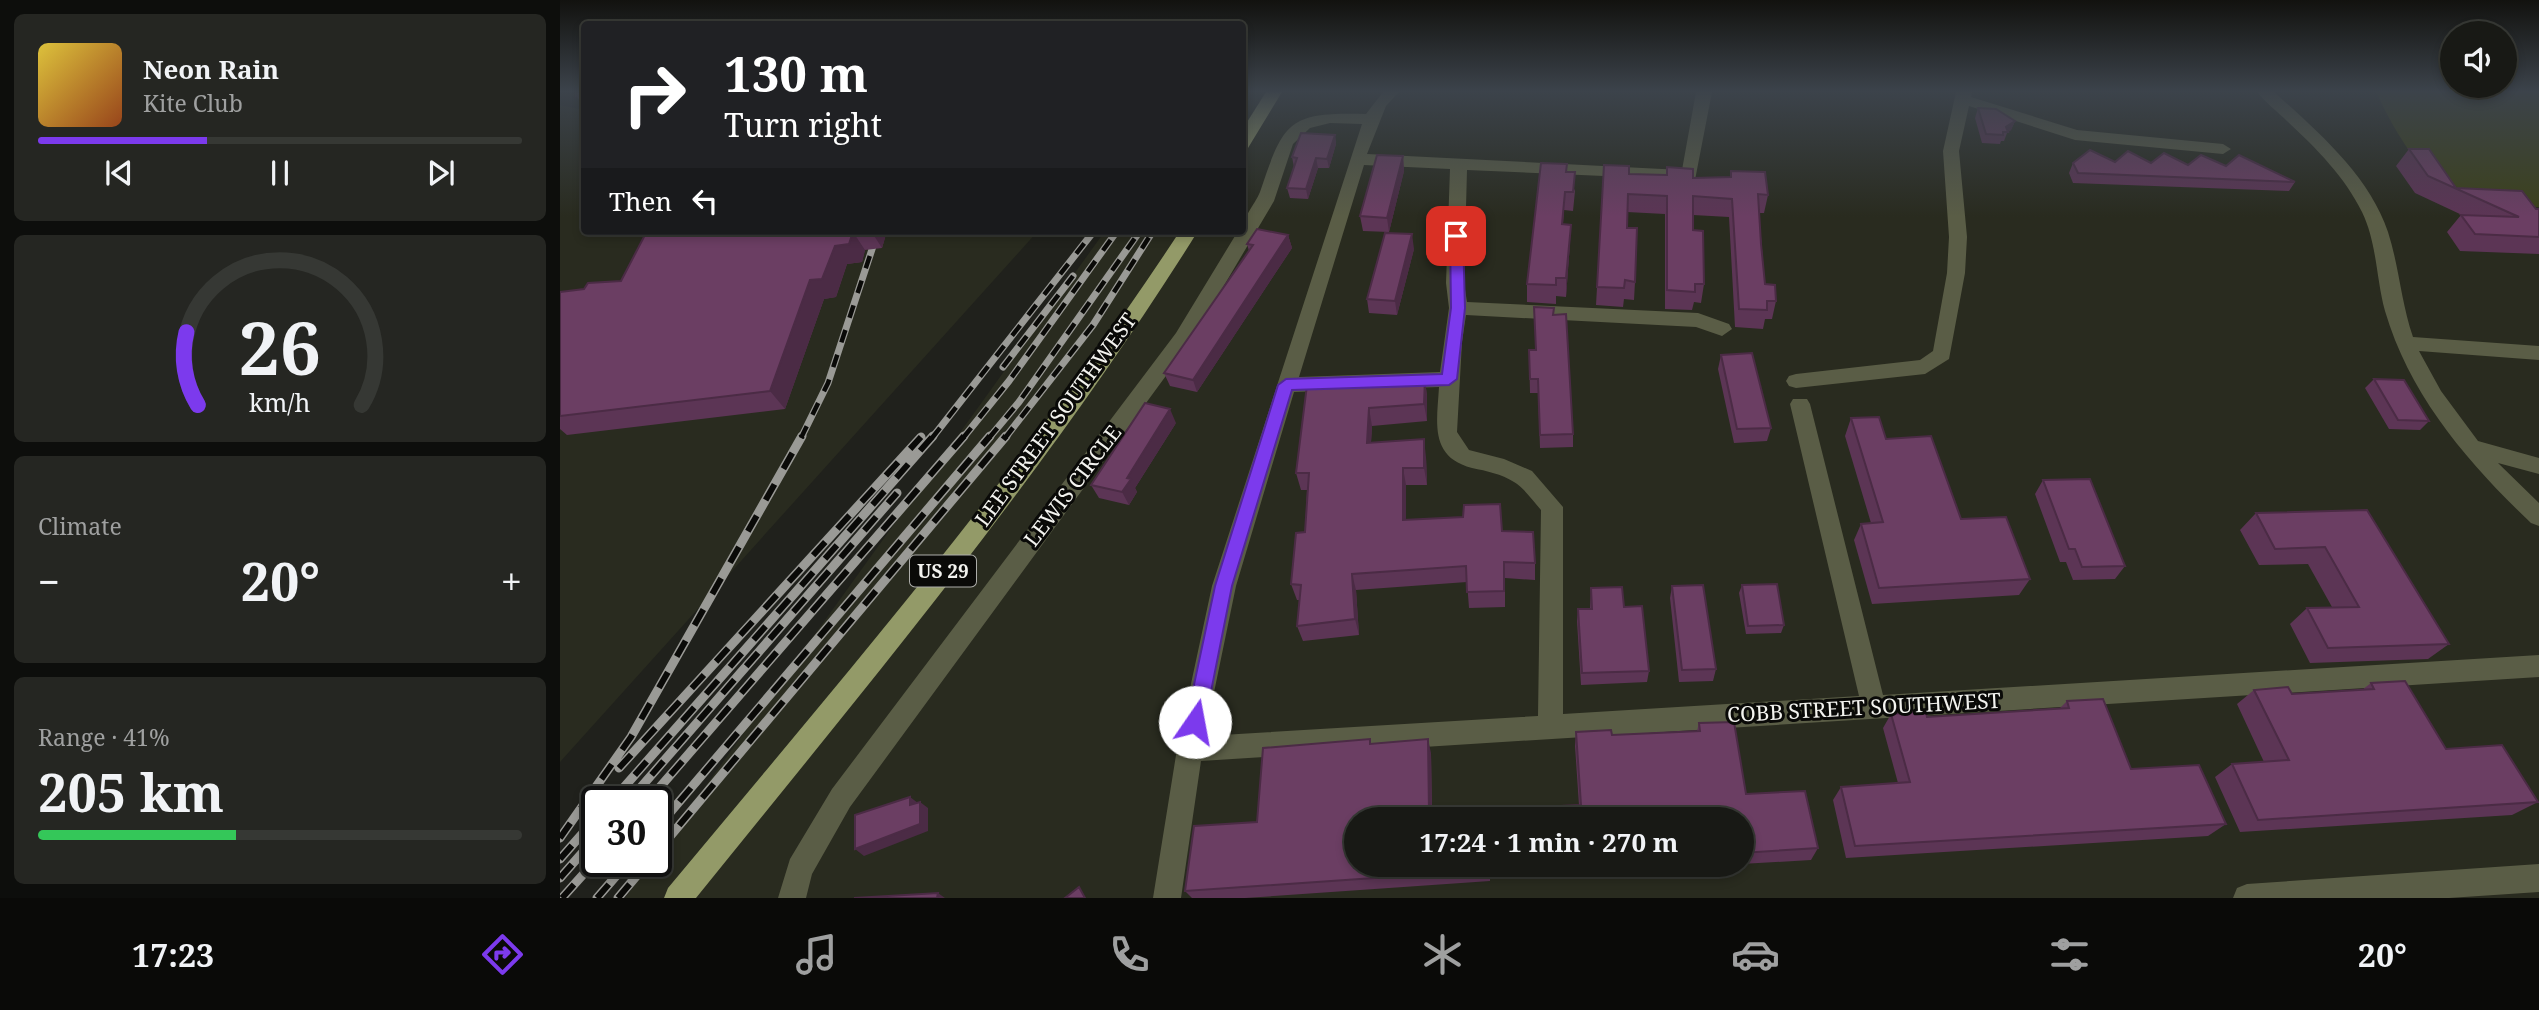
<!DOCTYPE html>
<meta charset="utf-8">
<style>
body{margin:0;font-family:"Noto Serif",serif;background:#252622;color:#f1f3f6;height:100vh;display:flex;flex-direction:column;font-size:26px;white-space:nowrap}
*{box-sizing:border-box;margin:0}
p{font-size:23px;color:#9fa0a0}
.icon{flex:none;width:38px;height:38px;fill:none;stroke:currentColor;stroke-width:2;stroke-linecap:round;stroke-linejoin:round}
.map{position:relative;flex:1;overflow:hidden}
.side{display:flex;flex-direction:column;gap:14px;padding:14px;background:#0d0e0c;width:560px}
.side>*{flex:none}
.guide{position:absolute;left:21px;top:21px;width:665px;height:214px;border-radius:7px;box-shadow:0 4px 10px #0003,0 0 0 2px #363834;background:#202124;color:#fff;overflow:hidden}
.tools{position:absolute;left:1880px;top:21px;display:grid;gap:14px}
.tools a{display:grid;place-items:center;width:77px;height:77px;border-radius:50%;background:#181915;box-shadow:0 4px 10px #0003,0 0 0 2px #363834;font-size:35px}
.speed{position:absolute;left:21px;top:786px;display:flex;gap:14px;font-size:35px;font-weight:700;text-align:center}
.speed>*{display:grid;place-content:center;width:91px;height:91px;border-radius:50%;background:#181915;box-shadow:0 4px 10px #0003,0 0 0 2px #363834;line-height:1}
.speed .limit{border:4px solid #111;border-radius:10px;background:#fff;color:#111}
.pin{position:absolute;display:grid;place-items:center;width:60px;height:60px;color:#fff;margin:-30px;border-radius:14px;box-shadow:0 4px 10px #0006}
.me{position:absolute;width:77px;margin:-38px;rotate:12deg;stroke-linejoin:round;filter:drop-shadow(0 0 5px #0008)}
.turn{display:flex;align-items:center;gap:24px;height:147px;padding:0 28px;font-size:32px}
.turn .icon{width:91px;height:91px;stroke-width:2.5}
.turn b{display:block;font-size:49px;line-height:60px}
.then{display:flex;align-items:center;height:66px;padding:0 28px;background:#0003;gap:14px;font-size:26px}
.big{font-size:52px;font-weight:700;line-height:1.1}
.side .card{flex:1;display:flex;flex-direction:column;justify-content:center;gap:10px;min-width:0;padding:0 24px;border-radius:10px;background:#252622}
.side .dial{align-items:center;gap:0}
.dial svg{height:182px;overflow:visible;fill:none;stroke:#363834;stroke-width:7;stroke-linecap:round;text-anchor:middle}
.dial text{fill:#f1f3f6;stroke:none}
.song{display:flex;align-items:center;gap:21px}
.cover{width:84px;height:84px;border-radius:10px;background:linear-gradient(135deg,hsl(50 70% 55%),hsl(20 70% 35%))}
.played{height:7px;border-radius:4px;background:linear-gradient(90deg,#7c3aed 35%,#363834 35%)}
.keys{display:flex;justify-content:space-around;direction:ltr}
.heat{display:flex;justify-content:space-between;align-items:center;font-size:38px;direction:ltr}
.charge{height:10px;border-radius:5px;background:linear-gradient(90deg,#34c759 41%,#363834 0)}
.trip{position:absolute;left:784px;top:807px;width:410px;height:70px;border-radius:35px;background:#181915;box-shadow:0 4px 10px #0003,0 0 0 2px #363834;font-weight:700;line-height:70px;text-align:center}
.menu{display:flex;height:112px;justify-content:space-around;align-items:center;background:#0a0a08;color:#9fa0a0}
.menu .icon{width:49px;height:49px}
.menu .on{color:#7c3aed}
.menu b{font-size:32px;color:#f1f3f6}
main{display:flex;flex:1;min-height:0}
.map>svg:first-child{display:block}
</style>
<main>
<section class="side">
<div class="card">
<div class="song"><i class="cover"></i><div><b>Neon Rain</b><p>Kite Club</p></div></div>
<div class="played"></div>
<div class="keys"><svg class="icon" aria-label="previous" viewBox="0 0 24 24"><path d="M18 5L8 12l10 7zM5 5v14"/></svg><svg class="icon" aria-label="pause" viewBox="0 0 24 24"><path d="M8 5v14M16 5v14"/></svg><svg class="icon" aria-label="next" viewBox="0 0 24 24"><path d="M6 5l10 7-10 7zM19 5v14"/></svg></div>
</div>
<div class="card dial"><svg viewBox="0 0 100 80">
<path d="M14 69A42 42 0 1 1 86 69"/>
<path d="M14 69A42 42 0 0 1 9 37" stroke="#7c3aed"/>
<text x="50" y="56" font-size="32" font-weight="700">26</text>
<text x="50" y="72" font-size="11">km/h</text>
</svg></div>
<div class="card"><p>Climate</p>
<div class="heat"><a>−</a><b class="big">20°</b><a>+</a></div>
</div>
<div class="card"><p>Range · 41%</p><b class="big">205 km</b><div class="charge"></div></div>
</section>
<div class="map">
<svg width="1979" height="898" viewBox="0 0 1979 898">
<rect width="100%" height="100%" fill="#20211c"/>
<path fill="#292b1f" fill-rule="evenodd" d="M683 92H1979V898H65L92 861H96V855L545 231H682ZM796 819H1181V864H796Z
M0 105 24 110V231H478L0 762Z"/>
<path fill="#3c411a" d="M1816 92H1979V207C1964 207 1921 208 1908 202 1862 180 1837 136 1816 92Z"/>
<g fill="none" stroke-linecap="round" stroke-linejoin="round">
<path fill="#5a5d46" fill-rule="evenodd" d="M823 92H839L826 106 807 154 1122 170 1136 92H1152L1135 180 907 170 904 283 907 302 1138 313 1169 324 1172 329 1162 336 1136 327 906 315 902 342 897 432 909 450 944 459 972 471 1003 507V714L1299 696 1230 404 1233 399H1247L1250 404 1323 695 1979 655V677L641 761 621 898H593L617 749 652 586 802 124 770 123 750 128 733 144 714 201 630 343 290 807 252 874 246 898H218L230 859 272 789 616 333 678 231H682C682 217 695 205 700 192 724 121 728 112 806 114ZM804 165 890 169 886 283 889 308 880 372 739 377ZM879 387C877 422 869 457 912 468 927 471 941 474 954 482 964 488 973 501 981 510L978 716 645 736 676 586 734 392Z
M1396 92H1412L1411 97 1517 130 1663 144 1671 149 1663 154 1515 140 1409 106 1399 151 1407 237 1405 273 1389 359 1365 374 1236 388 1229 386 1226 381 1229 376 1236 374 1360 360 1373 351 1387 273 1389 237 1383 151Z
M1697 92H1714C1757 131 1809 175 1828 232 1839 266 1841 302 1853 337L1979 346V360L1859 351 1881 391 1918 441 1979 458V474L1938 463 1979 503V526L1971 523C1908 463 1850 396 1825 311 1816 278 1817 243 1802 212 1785 177 1756 148 1728 122 1718 112 1706 103 1697 92Z
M1979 864V892L1889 898H1673L1677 888 1687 884Z"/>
<path fill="#939a68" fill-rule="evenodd" d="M706 92H722L688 148 682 149V130Z
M620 231H638C490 468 311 681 136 898H104L108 888C286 674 467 464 620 231Z"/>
<g stroke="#9a9a96" stroke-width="7">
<path id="rail-far1" d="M443 367 513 276
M241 438 268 383 318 231
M372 438 534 231
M403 438 449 381 557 231
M429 438 459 402 580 231
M445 438 533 325 593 231"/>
</g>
<g stroke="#9a9a96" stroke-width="9">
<path id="rail" d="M59 768 361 437
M51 802 373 436
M68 802 337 493
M87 802 404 436
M96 829 430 436
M0 838 71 737 242 436
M96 853 446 436
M0 859 37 817
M0 878 37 836
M2 898 37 859
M37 898 69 861
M58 898 89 861"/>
</g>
<use href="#rail-far1" stroke="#0a0a08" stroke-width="4.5" stroke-dasharray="13" stroke-linecap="butt"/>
<use href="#rail" stroke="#0a0a08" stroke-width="6" stroke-dasharray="18" stroke-linecap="butt"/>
</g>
<path fill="#5c3555" d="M1418 108 1455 121 1451 130 1447 133 1444 141H1441L1440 144 1422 143 1415 118Z
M775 135 776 144 769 168H758L748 199 730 198 727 188 734 167 732 157Z
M1849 149 1896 188 1979 209V254L1900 251 1887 232 1901 215H1902L1855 193 1836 166Z
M843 156 844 171 829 232 803 231 800 216Z
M1555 162 1666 166 1735 182 1729 191 1513 183 1509 173 1513 163Z
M1007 164V172L1015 191 1013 211 1004 210 1003 224 1010 243 1006 297 996 296V304L967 302V284Z
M1044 165 1069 174 1107 175V167L1133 178 1170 177 1171 171 1208 195 1204 213H1199L1205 284 1216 301 1212 319H1205L1203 329 1175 327 1169 217 1133 215V230L1144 284 1141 303 1134 302 1132 310 1105 309V214L1067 212V228L1075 282 1074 300 1064 299 1063 307 1036 305Z
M87 231H327L322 248 305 250 302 262 287 264 276 297 264 299 225 409 7 435 0 429V292L24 289 61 281Z
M728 235 732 248 637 392 610 386 604 373 689 251 687 244Z
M854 249 837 315 809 313 807 299Z
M994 315 1013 434V447L980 448 978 393H970L969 350H976Z
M1161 355 1211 428 1207 441 1174 443 1158 369Z
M865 379 867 397V421L812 426 811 442 866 457 867 485H846V520L942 531 975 563V580L945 578V607L909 608 907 582 796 590 799 635 743 641 737 626 740 600H737L731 584 745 532 747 490H741L736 473 747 385Z
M1814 379 1869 421 1860 430 1829 429 1805 388Z
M1291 418 1326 439 1401 519 1470 579 1459 595 1312 604 1294 540 1301 524 1311 523 1285 436Z
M616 423 575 488 577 492 569 505 539 498 531 485Z
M1483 480 1565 566 1555 579 1513 580 1506 562H1500L1475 494Z
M1807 510 1889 644 1868 659 1750 663 1730 624 1747 608 1772 607 1748 564 1699 565 1680 530 1696 513Z
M1182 585 1224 625 1221 633 1186 634 1179 593Z
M1112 586 1156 669 1153 681 1119 682 1110 598Z
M1031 588 1064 607 1089 671 1087 682 1021 685 1017 621 1018 609H1030Z
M1811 683 1886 749 1978 802 1952 815 1680 832 1655 777 1672 764 1704 762 1677 704 1694 690 1732 694 1802 690Z
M1507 701 1571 769 1666 824 1648 836 1286 858 1273 800 1281 787 1338 783 1323 728 1331 714 1367 717 1500 708Z
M1139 723 1186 794 1258 848 1251 860 1181 864V819L1019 805 1015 746 1016 732 1052 735 1137 731Z
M810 739 811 743 871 753 872 811 796 864H934V873L930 874V881L685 898H632L625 891 697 822Z
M964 864H1178L965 878Z"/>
<path fill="#4b2b45" d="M24 94V105L16 96Z
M1455 121 1451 130 1447 133 1446 127Z
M775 135 776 144 769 168 767 159Z
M843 156 844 171 829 232 827 218Z
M756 158 758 168 748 199 746 189Z
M1011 225 1010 243 1006 297V278Z
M311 231H327L322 248Z
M293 232 305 250 302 262 287 264 276 297 264 299 225 409 210 391 250 280 275 246Z
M852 234 854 249 837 315 835 301Z
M728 235 732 248 637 392 633 380Z
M865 379 867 397V421L864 404Z
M809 408 812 426 810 460 807 443Z
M610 409 616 423 575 488 577 492 569 505 562 492 567 478Z
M864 439 866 457 867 485 864 468Z
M843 468 846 485V537L843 520Z
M792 574 796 590 799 635 795 619Z
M868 739 871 753 872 819 869 811Z
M350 797 358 803 350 805Z
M360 802 368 808V831L304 856 295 849Z
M378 893 385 898H377Z"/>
<path fill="#6b3e63" stroke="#4b2b45" stroke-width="2" d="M16 92H24V94L16 96Z
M1418 108 1436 109 1455 121 1446 127 1448 132H1443V135L1426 134Z
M741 133 775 135 767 159 756 158 746 189 727 188 737 158 732 157Z
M1849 149H1869L1896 188 1962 191 1976 209H1979V237L1915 234 1901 215 1959 217 1868 176Z
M1530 150 1555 162 1568 151 1591 163 1604 153 1628 165 1641 155 1666 166 1679 155 1735 182 1518 173 1513 163Z
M817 155 843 156 827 218 800 216Z
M981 163 1007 164 1006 172H1015L1013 192H1005L1002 224 1011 225 1006 278H996V285L967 284Z
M1044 165 1069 166V174L1107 175V167L1133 169V178L1171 177V171L1205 172 1208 195 1198 194 1201 244 1205 284 1215 285 1216 301H1207V310L1179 309 1172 199 1133 196V230L1143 231 1144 284H1135V292L1107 290V196L1068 194 1067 228H1077L1075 282 1065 280 1064 288 1037 287Z
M697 229 728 235 633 380 604 373 693 245 687 244Z
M87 231H300L293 232 289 244 275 246 262 279 250 280 210 391 0 416V292L24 289 28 283 61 281Z
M825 233 852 234 835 301 807 299Z
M974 307 994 308 993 315 1006 314 1013 434 980 435 978 379H970L969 350H976Z
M1192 353 1211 428 1177 429 1161 355Z
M865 379 864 404 809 408 807 443 864 439V468H843V520L903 517 904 505 940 504 942 531 973 532 975 563 944 562V591L907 592 906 566 792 574 795 619 737 626 741 585 731 584 736 533 745 532 749 473H736L747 385Z
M1814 379 1844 380 1869 421 1838 420Z
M585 403 610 409 567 478 571 479 562 492 531 485Z
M1319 417 1326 439 1371 436 1401 519 1446 517 1470 579 1319 588 1301 524 1323 522 1291 418Z
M1530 479 1565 566 1522 567 1515 549H1509L1483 480Z
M1807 510 1889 644 1768 648 1747 608 1799 607 1765 547 1715 549 1696 513Z
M1217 584 1224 625 1188 626 1182 585Z
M1143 585 1156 669 1122 670 1112 586Z
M1062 587 1064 607 1082 606 1089 671 1022 673 1018 609H1032L1031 588Z
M1845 681 1886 749 1942 745 1978 802 1698 820 1672 764 1729 760 1694 690 1728 687 1732 694 1814 689 1811 683Z
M1543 699 1571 769 1639 765 1666 824 1295 846 1281 787 1350 782 1331 714 1366 711 1367 717 1509 708 1507 701Z
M1174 722 1186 794 1245 791 1258 848 1181 853V819H961V808L1021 805 1016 732 1051 730 1052 735 1140 731 1139 723Z
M810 739V744L868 739 869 811 925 807V816H931V819H796V864H928L929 870 625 891 634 826 697 822 703 748Z
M350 797V805L360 802V824L295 849V815Z
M964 864H1000L964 867Z
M519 887 525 898H505Z
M378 893 377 898H294Z"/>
<linearGradient id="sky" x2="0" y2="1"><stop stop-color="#12120f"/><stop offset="0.42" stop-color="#3c434b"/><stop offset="1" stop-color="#3c434b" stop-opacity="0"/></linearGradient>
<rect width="1979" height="217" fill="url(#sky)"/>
<path fill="#7c3aed" stroke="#51269a" stroke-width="2" d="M896 231 903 236 905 308 897 379 889 385 732 390 672 586 645 722 642 728 635 731 629 728 626 722 655 586 718 385 726 379 882 374 891 308 890 236Z"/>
<g text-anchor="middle" stroke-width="6" stroke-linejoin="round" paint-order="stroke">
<rect fill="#0a0a08" stroke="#adadaa" stroke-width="2" x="350" y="555.5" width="66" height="31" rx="5"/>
<g font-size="19" font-weight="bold" fill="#f3f3ef">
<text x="383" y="578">US 29</text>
</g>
<g font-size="21" fill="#f3f3ef" stroke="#0a0a08">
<text transform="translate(496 420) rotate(-54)" y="7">LEE STREET SOUTHWEST</text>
<text transform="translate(513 486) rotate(-53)" y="7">LEWIS CIRCLE</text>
<text transform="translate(1304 708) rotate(-3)" y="7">COBB STREET SOUTHWEST</text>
</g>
</g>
</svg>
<div class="tools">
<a><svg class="icon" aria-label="sound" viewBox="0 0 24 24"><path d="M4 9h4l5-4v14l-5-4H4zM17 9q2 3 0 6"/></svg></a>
</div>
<div class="speed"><div class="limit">30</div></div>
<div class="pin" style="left:896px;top:236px;background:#d93025"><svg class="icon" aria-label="arrive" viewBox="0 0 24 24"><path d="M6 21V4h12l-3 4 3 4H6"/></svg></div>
<svg class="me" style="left:635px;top:722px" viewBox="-20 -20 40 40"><circle r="19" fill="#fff"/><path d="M0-13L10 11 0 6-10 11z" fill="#7c3aed"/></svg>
<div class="trip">17:24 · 1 min · 270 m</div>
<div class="guide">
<div class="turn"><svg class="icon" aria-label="right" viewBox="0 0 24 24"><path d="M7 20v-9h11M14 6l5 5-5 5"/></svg><div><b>130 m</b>Turn right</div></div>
<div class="then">Then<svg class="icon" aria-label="left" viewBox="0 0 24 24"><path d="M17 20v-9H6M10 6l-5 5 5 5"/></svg></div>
</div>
</div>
</main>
<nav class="menu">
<b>17:23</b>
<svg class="icon on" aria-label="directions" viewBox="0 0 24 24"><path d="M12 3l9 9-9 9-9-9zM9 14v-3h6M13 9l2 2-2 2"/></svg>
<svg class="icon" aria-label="music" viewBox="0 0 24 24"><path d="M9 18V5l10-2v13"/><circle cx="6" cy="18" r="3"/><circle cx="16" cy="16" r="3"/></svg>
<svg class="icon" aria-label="phone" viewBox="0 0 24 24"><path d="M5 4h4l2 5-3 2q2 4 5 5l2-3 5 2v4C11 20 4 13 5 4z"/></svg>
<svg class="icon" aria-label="climate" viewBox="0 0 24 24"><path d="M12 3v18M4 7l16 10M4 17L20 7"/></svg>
<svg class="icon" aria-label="car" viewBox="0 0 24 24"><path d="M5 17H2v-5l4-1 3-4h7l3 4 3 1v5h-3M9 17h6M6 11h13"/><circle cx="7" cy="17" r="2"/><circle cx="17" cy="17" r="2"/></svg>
<svg class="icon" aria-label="filters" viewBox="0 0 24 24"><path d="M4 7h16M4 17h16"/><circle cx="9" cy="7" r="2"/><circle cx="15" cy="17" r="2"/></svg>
<b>20°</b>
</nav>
